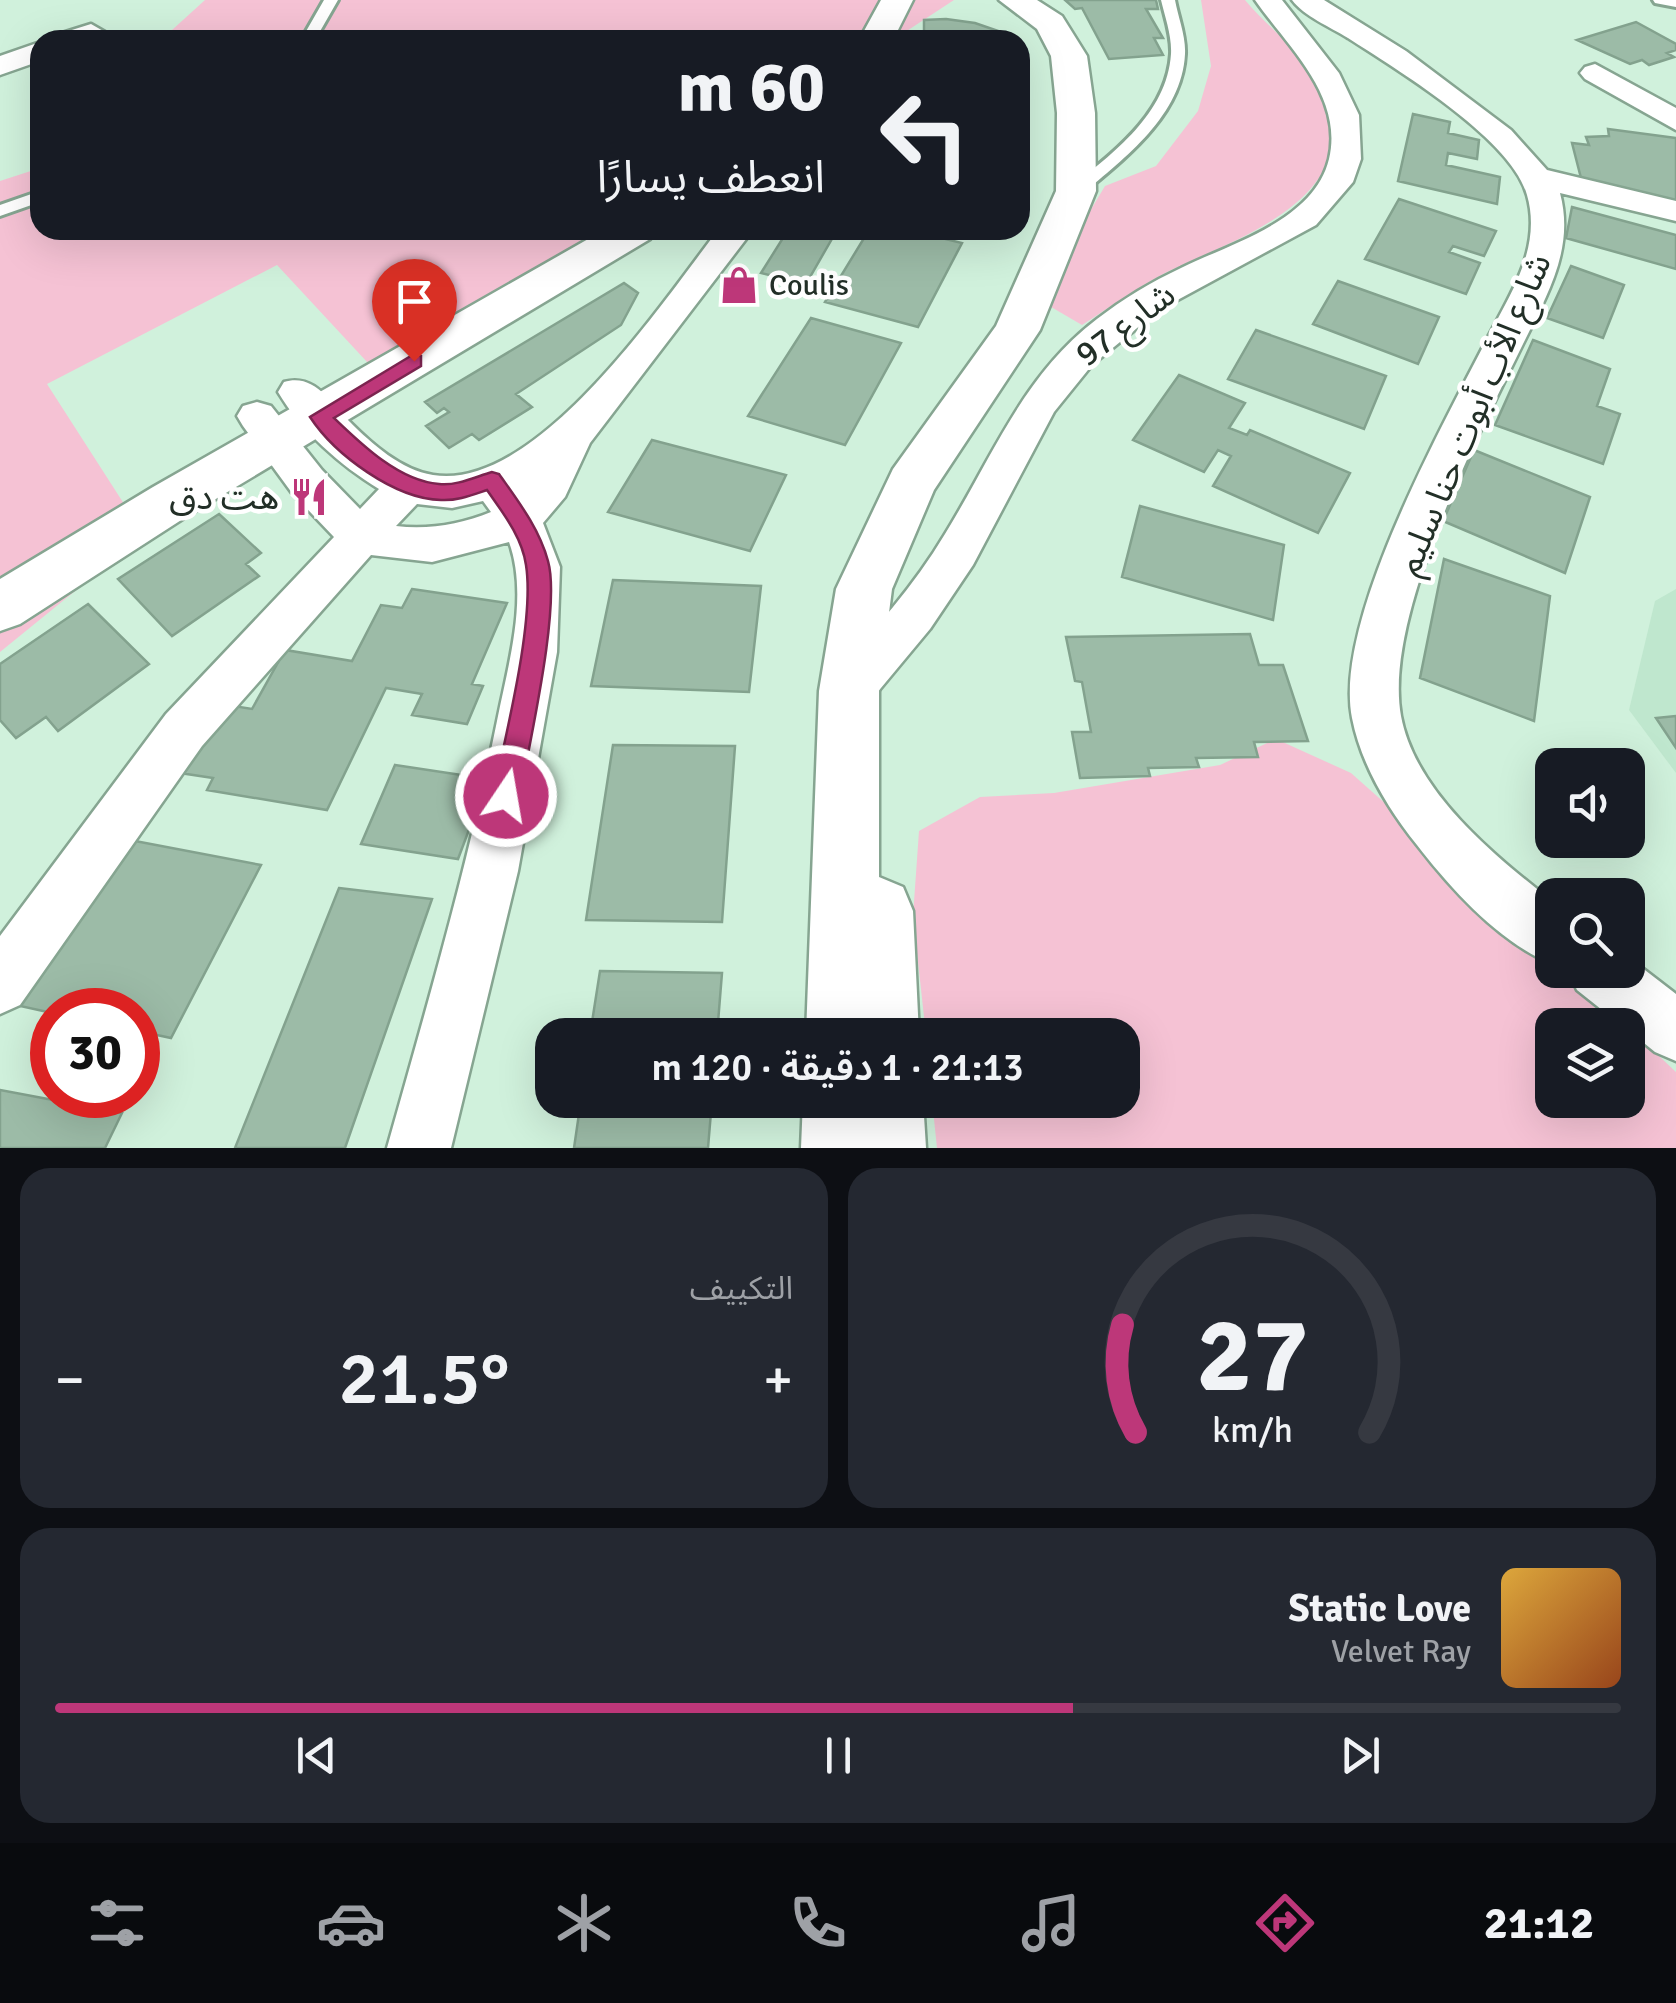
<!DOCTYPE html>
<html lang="ar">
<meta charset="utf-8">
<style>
body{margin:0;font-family:Signika,"Noto Sans Arabic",sans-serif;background:#242831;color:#f1f3f6;direction:rtl;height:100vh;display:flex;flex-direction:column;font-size:38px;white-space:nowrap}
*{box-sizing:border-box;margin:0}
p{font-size:32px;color:#9ea1a6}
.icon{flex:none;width:55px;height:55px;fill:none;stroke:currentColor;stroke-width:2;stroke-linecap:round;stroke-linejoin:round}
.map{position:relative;height:1148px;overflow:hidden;direction:ltr}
.details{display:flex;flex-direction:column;gap:20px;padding:20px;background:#0d0f14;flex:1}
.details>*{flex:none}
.banner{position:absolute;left:30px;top:30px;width:1000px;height:210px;border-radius:30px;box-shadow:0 10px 40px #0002;direction:rtl;background:#171b24;color:#f1f3f6;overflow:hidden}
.tools{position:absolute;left:1535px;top:748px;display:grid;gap:20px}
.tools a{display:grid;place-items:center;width:110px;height:110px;border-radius:20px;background:#171b24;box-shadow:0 10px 40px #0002;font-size:50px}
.speed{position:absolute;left:30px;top:988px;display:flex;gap:20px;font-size:50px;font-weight:700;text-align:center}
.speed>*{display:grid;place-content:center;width:130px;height:130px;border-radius:50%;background:#171b24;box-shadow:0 10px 40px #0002;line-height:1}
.speed .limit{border:15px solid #d22;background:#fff;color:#111}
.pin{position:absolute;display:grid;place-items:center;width:85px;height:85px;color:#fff;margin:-102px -42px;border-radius:50% 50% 50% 0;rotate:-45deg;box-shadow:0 0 10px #0007}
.pin .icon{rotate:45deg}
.me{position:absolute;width:110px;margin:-55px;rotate:12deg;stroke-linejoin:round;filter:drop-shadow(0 0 8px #0008)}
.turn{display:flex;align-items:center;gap:35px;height:210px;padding:0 40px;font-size:45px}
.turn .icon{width:130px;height:130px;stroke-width:2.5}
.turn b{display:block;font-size:70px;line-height:85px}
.big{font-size:75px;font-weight:600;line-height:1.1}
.details .card{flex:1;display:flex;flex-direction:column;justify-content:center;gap:15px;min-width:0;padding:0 35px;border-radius:30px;background:#242831}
.details .dial{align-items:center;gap:0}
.dial svg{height:260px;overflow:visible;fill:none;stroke:#363941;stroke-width:7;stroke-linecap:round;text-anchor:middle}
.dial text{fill:#f1f3f6;stroke:none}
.song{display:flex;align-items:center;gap:30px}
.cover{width:120px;height:120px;border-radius:15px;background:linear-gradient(135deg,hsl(40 70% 55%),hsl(20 70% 35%))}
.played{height:10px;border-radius:5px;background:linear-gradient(90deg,#bd3779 65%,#363941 65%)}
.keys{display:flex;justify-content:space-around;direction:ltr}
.heat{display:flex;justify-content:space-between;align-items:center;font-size:55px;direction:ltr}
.details .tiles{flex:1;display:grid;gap:20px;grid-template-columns:1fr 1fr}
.card:last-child{grid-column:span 2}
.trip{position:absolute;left:535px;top:1018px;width:605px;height:100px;border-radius:30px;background:#171b24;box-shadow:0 10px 40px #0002;font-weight:600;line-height:100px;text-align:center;direction:rtl}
.tabs{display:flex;height:160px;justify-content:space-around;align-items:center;background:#090b0e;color:#9ea1a6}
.tabs .icon{width:70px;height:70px}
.tabs .current{color:#bd3779}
.tabs b{font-size:45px;color:#f1f3f6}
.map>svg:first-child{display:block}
</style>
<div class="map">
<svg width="1676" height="1148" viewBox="0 0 1676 1148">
<rect width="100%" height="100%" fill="#d0f1dc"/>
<path fill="#bfe7ce" d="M1676 589V773L1629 710 1655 601Z"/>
<path fill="#f5c2d4" d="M205 0H954L893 40H161Z
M1201 0H1245C1273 34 1318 61 1330 108 1355 203 1232 240 1167 272 1138 287 1110 307 1082 325L1046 304 1065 253 1105 186 1156 166 1198 111 1211 66Z
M40 168V230H639L381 377 277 265 47 384 144 535 0 652V181Z
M1276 739 1351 773 1423 837 1552 970 1626 1025H1552V1100H1628V1027L1676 1072V1148H937L932 1100H1122V1035H926L913 916 919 831 980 797 1054 793 1220 765Z"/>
<path fill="#9cbba7" stroke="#83a28e" stroke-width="2.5" d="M1065 0H1156L1158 9H1146L1163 38H1154L1163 55 1109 59 1082 8 1075 9Z
M946 19 975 23 1001 32 1003 40H924V20Z
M1636 22 1676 44V50L1667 53 1674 57 1649 65 1642 60 1630 64 1577 40Z
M1413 114 1450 122 1448 133 1479 140 1477 159 1448 153 1446 165 1500 177 1497 204 1398 181Z
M1608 129 1676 138V202L1582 182 1572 143 1589 145 1586 137 1609 136Z
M1399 199 1496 231 1484 256 1453 246 1449 252 1480 263 1466 294 1365 259Z
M1572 207 1676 235V269L1566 238Z
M788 230H837L806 284 761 273Z
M869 230H909L962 243 918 327 825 302Z
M1571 266 1624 285 1603 338 1547 318Z
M1338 281 1439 317 1418 364 1313 324Z
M624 283 638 293 621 325 516 394 532 407 479 440 472 434 449 448 426 426 449 412 444 408 437 413 425 402Z
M811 318 901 343 845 445 748 416Z
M1256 330 1386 376 1364 429 1228 379Z
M1533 340 1610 369 1597 406 1620 414 1603 464 1495 425Z
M1179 375 1245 403 1229 428 1247 435 1250 430 1350 473 1318 533 1213 486 1231 456 1218 450 1204 472 1133 440Z
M652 440 786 475 750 551 608 512Z
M1474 450 1590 497 1565 573 1443 521Z
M1140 506 1284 545 1273 620 1122 577Z
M219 514 261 553 246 564 259 576 172 636 118 579Z
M1444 559 1550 596 1534 721 1420 678Z
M613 580 761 586 749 692 591 686Z
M412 589 507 603 472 684 483 686 467 724 412 715 422 694 386 688 327 810 207 790 213 778 180 773 221 704 252 709 285 650 352 661 381 605 402 608Z
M88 604 149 664 58 731 46 717 16 738 0 720V664Z
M1250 634 1259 665H1283L1308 741 1254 742 1258 757 1196 758 1199 767 1148 768 1150 776 1080 778 1072 732H1091L1082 682 1075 681 1066 637Z
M1676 716V748L1656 718Z
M613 745 735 746 722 922 586 920Z
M395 765 488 779 458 859 361 844Z
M114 837 261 865 171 1038 138 1031V1010L52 1013 11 1004Z
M339 888 432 899 345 1148H235Z
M600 971 722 973 717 1035H590Z
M0 1090 122 1113 105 1148H0Z
M581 1100H712L708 1148H574Z"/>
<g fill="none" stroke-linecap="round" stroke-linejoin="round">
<g stroke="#86a591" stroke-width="6">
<path id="lane" d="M324 0H338L315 40H301Z
M1161 0H1175C1178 17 1186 36 1185 54 1182 115 1125 158 1082 194H1070V188C1113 153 1167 114 1171 54 1172 36 1165 17 1161 0Z
M1653 0H1676V7L1655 3Z
M40 191V202L0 216V205Z"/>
</g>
<g stroke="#86a591" stroke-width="5">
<path id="street" d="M1255 0H1282L1339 73 1359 115 1361 159 1353 182 1316 225 1159 310 1092 365 1054 412 973 565 930 629 866 706 849 712 832 706 825 691 832 676C873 632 914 586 945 534 992 458 1023 375 1097 319 1123 299 1151 282 1181 268 1231 243 1314 221 1329 159 1344 96 1287 46 1255 0Z
M1292 0H1324L1406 51 1511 130 1547 170 1676 201V221L1560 193C1575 249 1547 295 1523 344 1479 434 1383 616 1401 716 1415 792 1495 856 1552 901V964C1500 943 1451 889 1417 845 1388 809 1361 764 1352 718 1333 621 1443 425 1488 337 1511 293 1542 247 1527 195 1512 139 1396 69 1348 38 1330 27 1304 16 1292 0Z
M91 24 105 32 101 38 55 40 59 34Z
M40 42V61L0 75V56Z
M1595 64 1676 108V130L1585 79 1580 73 1585 67Z
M718 230H753L590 443 565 497 543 523 560 567 557 652 518 871 451 1148H387C427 1006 468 865 497 721 508 665 529 597 509 542L432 562 371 555 202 746 20 1005 0 1014V936L166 714 334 537 292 493 243 426 237 416 243 406 257 402 271 406 322 470 360 509 379 489C341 466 301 431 278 392L284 382C315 373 330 403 350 422 372 444 401 470 433 475 536 492 662 303 718 230ZM483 501 491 512C461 524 429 530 396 526L417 504 452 508Z
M1628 957 1676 994V1061L1655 1052 1628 1030V1025H1621L1577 990 1568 970H1628Z"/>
</g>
<g stroke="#86a591" stroke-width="5">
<path id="secondary" d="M881 0H913L893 40H859Z
M999 0H1037L1062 16 1087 56 1095 113 1096 191 1040 330 934 490 892 589 879 691V877L903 887 913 911 919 1035H806L819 691 836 589 893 469 996 326 1056 191 1057 113 1051 56 1037 29Z
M604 230H656L650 239 189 515 20 624 0 631V579L153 487Z
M803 1100H923L926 1148H801Z"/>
</g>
<use href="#lane" fill="#fff" fill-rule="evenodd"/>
<use href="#street" fill="#fff" fill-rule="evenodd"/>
<use href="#secondary" fill="#fff" fill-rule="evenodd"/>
</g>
<path fill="#bd3779" stroke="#7b244f" stroke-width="2.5" d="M414 354 421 356V366L334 418C361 444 399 481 439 484 457 486 475 477 492 472L499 474C518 501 539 528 548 561 561 607 529 744 520 796L516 805 506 809 497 805 493 796C505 737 535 622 526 565 522 537 503 513 487 490 472 495 457 501 441 500 395 499 335 455 310 417Z"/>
<defs>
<g id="shop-bare" transform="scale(3)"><path d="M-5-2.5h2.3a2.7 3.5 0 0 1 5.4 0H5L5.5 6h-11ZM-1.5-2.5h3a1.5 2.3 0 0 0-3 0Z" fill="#bd3779" stroke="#fff" stroke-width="2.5" paint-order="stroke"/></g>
<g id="restaurant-bare" transform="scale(3)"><path d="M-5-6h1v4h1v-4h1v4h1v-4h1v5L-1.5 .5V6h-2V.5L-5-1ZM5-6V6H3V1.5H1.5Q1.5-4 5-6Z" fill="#bd3779" stroke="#fff" stroke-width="2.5" paint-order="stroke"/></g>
</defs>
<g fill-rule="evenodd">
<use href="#shop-bare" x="739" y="285"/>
<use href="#restaurant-bare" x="309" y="497"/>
</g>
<g text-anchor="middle" stroke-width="9" stroke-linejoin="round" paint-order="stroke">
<g font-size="30" fill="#222f27" stroke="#fff" text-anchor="start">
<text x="769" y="295">Coulis</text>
</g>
<g font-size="35" fill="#222f27" stroke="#fff">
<text transform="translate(1125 324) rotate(-37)" y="12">شارع 97</text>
<text transform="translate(1473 414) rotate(-67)" y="12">شارع الأب أبوت حنا سليم</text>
</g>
<g font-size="35" fill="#222f27" stroke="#fff" text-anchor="end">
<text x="279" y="509">هت دق</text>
</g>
</g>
</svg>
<div class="tools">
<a><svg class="icon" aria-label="sound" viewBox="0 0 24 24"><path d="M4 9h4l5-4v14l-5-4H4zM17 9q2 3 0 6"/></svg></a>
<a><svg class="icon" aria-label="search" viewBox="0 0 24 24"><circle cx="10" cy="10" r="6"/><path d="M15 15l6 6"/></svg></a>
<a><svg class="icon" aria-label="layers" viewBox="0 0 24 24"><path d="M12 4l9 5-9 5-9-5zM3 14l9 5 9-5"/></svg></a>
</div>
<div class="speed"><div class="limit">30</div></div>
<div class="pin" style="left:414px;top:361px;background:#d93025"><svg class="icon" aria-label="arrive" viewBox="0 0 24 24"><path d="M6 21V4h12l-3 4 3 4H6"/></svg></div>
<svg class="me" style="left:506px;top:796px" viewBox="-20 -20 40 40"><circle r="17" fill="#bd3779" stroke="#fff" stroke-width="3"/><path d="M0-11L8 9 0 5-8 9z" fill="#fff"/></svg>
<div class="trip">21:13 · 1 دقيقة · 120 m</div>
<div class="banner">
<div class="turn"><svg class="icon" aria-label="left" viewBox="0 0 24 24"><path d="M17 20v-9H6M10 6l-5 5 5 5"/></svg><div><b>60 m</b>انعطف يسارًا</div></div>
</div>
</div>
<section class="details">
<div class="tiles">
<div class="card dial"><svg viewBox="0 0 100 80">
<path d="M14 69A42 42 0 1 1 86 69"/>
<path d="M14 69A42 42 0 0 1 10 36" stroke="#bd3779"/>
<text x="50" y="56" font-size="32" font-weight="700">27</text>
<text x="50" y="72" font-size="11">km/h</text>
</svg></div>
<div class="card"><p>التكييف</p>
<div class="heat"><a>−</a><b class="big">21.5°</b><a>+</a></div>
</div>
<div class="card">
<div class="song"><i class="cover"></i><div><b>Static Love</b><p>Velvet Ray</p></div></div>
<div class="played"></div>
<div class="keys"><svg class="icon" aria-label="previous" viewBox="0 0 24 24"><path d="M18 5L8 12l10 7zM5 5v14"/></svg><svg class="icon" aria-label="pause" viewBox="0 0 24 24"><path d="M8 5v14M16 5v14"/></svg><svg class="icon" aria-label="next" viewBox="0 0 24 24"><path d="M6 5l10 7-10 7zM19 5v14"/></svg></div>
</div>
</div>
</section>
<nav class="tabs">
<b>21:12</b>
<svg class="icon current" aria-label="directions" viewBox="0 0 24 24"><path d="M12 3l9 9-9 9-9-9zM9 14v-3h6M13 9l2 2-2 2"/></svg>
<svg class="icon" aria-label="music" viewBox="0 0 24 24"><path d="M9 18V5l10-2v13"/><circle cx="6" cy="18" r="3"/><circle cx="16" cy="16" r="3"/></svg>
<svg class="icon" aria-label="phone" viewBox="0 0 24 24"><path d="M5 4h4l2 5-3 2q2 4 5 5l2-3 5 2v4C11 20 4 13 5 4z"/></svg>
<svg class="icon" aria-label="climate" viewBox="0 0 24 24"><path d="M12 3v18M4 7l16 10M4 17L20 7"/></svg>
<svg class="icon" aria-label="car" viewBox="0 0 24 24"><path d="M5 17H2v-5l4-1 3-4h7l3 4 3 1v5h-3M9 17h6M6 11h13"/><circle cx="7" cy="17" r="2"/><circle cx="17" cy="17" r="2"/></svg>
<svg class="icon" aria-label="filters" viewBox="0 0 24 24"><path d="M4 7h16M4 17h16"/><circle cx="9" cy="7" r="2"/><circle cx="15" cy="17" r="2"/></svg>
</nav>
